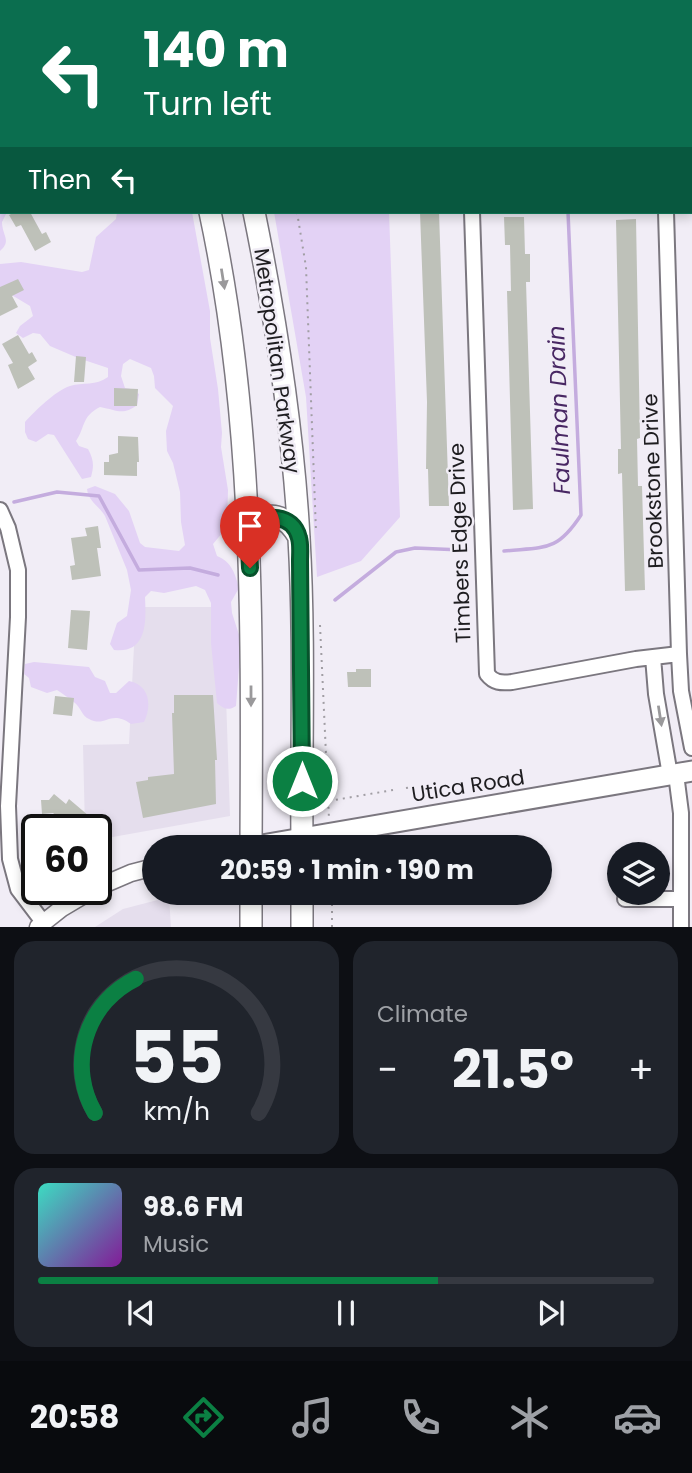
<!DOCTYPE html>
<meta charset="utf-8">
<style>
body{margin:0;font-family:Poppins,sans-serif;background:#20242c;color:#f1f3f6;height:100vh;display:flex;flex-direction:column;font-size:26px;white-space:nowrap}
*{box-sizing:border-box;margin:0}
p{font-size:23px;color:#9ea1a6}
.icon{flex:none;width:38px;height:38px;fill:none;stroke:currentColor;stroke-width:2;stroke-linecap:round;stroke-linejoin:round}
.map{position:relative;height:927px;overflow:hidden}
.panel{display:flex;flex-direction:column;gap:14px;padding:14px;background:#0d0f14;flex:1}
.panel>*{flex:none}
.top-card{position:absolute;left:0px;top:0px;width:693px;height:214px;box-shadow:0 4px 10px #0003;background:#0b6e4f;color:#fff;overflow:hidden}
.tools{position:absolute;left:607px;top:842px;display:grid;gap:14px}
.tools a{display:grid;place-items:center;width:63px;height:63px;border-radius:50%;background:#171b24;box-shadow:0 4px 10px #0003;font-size:35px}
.speed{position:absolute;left:21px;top:814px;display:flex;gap:14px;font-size:35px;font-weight:700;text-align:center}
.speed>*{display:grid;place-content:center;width:91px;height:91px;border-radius:50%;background:#171b24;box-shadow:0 4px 10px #0003;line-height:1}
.speed .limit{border:4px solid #111;border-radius:10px;background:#fff;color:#111}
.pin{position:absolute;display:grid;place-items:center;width:60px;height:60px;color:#fff;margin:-72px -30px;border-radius:50% 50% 50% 0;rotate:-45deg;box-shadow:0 0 7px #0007}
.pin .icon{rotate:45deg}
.me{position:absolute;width:77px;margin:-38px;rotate:0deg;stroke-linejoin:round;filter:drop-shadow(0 0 5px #0008)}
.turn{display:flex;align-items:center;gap:24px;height:147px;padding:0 28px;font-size:32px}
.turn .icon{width:91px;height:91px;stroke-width:2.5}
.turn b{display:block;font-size:49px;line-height:60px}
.then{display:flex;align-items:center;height:66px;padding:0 28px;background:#0003;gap:14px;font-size:26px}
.big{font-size:52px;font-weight:700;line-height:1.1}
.panel .tile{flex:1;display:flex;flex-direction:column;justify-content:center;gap:10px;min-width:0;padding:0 24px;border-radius:21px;background:#20242c}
.panel .dial{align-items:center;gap:0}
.dial svg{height:182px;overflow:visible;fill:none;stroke:#363941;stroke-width:7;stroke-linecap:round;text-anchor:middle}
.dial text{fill:#f1f3f6;stroke:none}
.song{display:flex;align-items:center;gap:21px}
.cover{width:84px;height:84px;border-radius:10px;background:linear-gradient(135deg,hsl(170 70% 55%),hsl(290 70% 35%))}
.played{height:7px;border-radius:4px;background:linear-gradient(90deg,#0b8043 65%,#363941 65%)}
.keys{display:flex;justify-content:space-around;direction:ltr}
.heat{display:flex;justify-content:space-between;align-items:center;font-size:38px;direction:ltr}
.panel .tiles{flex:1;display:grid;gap:14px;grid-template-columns:1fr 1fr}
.tile:last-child{grid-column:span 2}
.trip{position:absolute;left:142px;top:835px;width:410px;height:70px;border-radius:35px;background:#171b24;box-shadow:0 4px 10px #0003;font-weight:700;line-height:70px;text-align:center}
.tabs{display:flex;height:112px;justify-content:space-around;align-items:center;background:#090b0e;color:#9ea1a6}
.tabs .icon{width:49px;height:49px}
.tabs .selected{color:#0b8043}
.tabs b{font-size:32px;color:#f1f3f6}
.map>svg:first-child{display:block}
</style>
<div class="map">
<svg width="692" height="927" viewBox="0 0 692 927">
<rect width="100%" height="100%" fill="#f1edf6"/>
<path fill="#e5deed" d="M136 607H223L230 816 96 840V830L85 829 83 745 129 744Z
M169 897 171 927H95L123 909Z"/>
<path fill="#e3d2f5" d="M0 0 153 2H2V212H7L2 222C2 235 12 241 0 251Z
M117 212H192L210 311V338L218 389 222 433 221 447 228 490 227 523 223 532 213 544 217 556C232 562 235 574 239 588L231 602 232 613 241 641 236 706C228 711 224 709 217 703L211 643V603L205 590 196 586 164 593 151 591 145 597C146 620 148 654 114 650L110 644 117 623 127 616 131 590 127 570 105 516C99 506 88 501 87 489L95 486 115 494 129 511 140 543 145 547 179 551 185 545 181 522 180 492 173 463 167 451 166 431 173 406 155 388 154 376 151 368 130 359 123 364 121 376 125 388 131 389 139 394 137 405C123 416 117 410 100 407 81 417 86 426 76 441L79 446 88 449C94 460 94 466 91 477L82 479 54 435 48 434 36 442 28 439 25 432V422C35 411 55 391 70 386 83 382 96 386 108 377V368L78 358 50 346 40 334 33 333 23 338 16 333 20 326 33 316 30 306 0 288V264L21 262 82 272 89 270 96 237 116 219Z
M274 212H389L400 517 361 561 317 577 306 397Z
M34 662 89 667 95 677 105 681 110 693H116L129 681C150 685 152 706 144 722L131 724C110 709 106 728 89 719 82 716 81 708 75 703 69 698 63 694 57 690L47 693 31 687 29 678 24 674 25 664Z"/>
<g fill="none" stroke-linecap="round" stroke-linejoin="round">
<path stroke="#c4acde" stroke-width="3.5" d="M14 502 57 492 99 496 139 570 190 568 218 575
M504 551C545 547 557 552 581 515L568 212
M335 600 396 552 415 548 462 550"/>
</g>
<path fill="#bec1b9" d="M15 212H30L42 234 46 232 51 242 35 251 21 225 16 227 9 215Z
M420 212H439L449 506H429L428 469H426L427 402Z
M504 217H524L525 254H530V282H526L533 509 513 510 507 291H511L510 245H505Z
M636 219 640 438 637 439 638 486H642L645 590 625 591 622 473 618 474V449H621L616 220Z
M18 279 24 290 12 296 18 307 0 316V287Z
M18 335 29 354 32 352 37 361 28 367 35 379 18 389 8 365 13 363 2 344Z
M76 356 86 357 84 382H74Z
M114 388 138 389 137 406H114Z
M118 436 138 437 139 462H137V476L104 475V462H109V455L118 453Z
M98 526 101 548H97L101 576 72 580 70 566 75 565 71 538 87 536 85 528Z
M71 610 90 611 87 650 68 648Z
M356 669H371V687H348L347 672H356Z
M174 695H213L217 760H215L216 804 143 818 136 782 148 780V777L174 774 172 713H174Z
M55 696 74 698 72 716 53 714Z
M54 794 66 804 69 799 89 816 77 830H72L53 813 42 814 41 800H49Z"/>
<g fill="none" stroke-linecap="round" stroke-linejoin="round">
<g stroke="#7b777f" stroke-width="18">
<path id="minor" d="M472 212 487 674C494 683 501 683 512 682L636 659 679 654
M666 212 679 654 681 691 692 748
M0 510 8 528 18 570V617L8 806 10 859 18 889 43 922
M653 657 656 694 670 775
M676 774 681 813V927
M625 899H681"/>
</g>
<g stroke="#7b777f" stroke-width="19">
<path id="tertiary" d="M96 888 131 873 154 867
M38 927 62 908 94 889"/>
</g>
<g stroke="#7b777f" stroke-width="23">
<path id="secondary" d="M251 847 692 771"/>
</g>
<g stroke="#7b777f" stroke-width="24">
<path id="primary" d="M163 0V2
M206 0 207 2
M210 212C255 421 252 634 251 847
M254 212C276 320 293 428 299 538 305 641 301 744 302 847
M248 526C271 510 285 514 299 537
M302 892V927
M251 927V892"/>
</g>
<path stroke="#a19ea4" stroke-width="2" stroke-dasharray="2 5" stroke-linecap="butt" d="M264 0 265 2
M297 212 306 267 316 532
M320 625 329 819
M406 788 412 787
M329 801 393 790
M332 927V892"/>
<use href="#minor" stroke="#fff" stroke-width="14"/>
<use href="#tertiary" stroke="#fff" stroke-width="16"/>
<use href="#secondary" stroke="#fff" stroke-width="19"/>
<use href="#primary" stroke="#fff" stroke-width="21"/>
</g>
<defs><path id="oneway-solid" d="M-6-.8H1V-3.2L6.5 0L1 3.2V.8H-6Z" transform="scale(1.75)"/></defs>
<g fill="#9a999b">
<use href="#oneway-solid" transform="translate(223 279) rotate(81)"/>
<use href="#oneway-solid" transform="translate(251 696) rotate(90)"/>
<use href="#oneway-solid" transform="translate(660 716) rotate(81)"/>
</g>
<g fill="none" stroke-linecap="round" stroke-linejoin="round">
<g stroke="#07532c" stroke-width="18">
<path id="route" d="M250 568 248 526C265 514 293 513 299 538 301 545 300 554 300 561L302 781"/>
</g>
<use href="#route" stroke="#0b8043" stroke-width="12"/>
</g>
<g text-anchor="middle" stroke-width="5" stroke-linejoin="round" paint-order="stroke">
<g font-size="21" fill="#1e1d20" stroke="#f1edf6">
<text transform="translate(277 361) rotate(82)" y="7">Metropolitan Parkway</text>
<text transform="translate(653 481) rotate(-92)" y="7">Brookstone Drive</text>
<text transform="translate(460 543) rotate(-92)" y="7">Timbers Edge Drive</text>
<text transform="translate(468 786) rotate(-9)" y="7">Utica Road</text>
</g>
<g font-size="23" font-style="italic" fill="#482763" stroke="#f1edf6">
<text transform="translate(559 410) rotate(-92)" y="8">Faulman Drain</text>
</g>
</g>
</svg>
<div class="tools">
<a><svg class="icon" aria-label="layers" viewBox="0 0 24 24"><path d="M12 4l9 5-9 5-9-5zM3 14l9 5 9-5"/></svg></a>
</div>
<div class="speed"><div class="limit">60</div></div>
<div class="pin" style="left:250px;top:568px;background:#d93025"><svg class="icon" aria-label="arrive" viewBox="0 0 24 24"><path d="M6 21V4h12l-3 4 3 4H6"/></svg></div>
<svg class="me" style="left:302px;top:781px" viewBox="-20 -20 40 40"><circle r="17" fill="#0b8043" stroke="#fff" stroke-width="3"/><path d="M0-11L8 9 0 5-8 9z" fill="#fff"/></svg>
<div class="trip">20:59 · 1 min · 190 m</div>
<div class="top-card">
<div class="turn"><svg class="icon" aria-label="left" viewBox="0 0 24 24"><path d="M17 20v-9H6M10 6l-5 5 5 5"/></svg><div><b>140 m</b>Turn left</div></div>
<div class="then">Then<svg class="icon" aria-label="left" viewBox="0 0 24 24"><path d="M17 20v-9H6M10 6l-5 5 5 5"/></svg></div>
</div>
</div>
<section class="panel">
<div class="tiles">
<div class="tile dial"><svg viewBox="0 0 100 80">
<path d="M14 69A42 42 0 1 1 86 69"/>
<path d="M14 69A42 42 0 0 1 32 10" stroke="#0b8043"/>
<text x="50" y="56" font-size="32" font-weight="700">55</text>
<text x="50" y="72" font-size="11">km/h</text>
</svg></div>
<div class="tile"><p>Climate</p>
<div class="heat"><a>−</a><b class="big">21.5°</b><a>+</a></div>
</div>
<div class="tile">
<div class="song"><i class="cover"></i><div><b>98.6 FM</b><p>Music</p></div></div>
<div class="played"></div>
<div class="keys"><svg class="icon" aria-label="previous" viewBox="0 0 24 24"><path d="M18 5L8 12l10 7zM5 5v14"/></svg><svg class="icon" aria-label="pause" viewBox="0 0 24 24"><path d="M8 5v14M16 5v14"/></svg><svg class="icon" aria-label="next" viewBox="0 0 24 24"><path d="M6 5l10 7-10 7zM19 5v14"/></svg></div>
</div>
</div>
</section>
<nav class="tabs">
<b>20:58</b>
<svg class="icon selected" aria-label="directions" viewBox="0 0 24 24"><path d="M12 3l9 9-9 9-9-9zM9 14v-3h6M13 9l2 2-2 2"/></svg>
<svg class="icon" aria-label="music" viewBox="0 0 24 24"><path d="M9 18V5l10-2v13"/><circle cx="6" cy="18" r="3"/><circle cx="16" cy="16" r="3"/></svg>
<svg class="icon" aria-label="phone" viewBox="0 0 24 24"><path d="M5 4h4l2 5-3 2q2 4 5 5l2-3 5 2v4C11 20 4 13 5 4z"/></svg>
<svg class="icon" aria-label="climate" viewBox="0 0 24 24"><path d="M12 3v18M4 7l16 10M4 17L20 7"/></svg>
<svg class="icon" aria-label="car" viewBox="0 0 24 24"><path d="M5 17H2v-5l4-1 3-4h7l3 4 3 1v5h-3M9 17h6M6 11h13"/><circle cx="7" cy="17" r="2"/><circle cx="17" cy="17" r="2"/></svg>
</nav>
